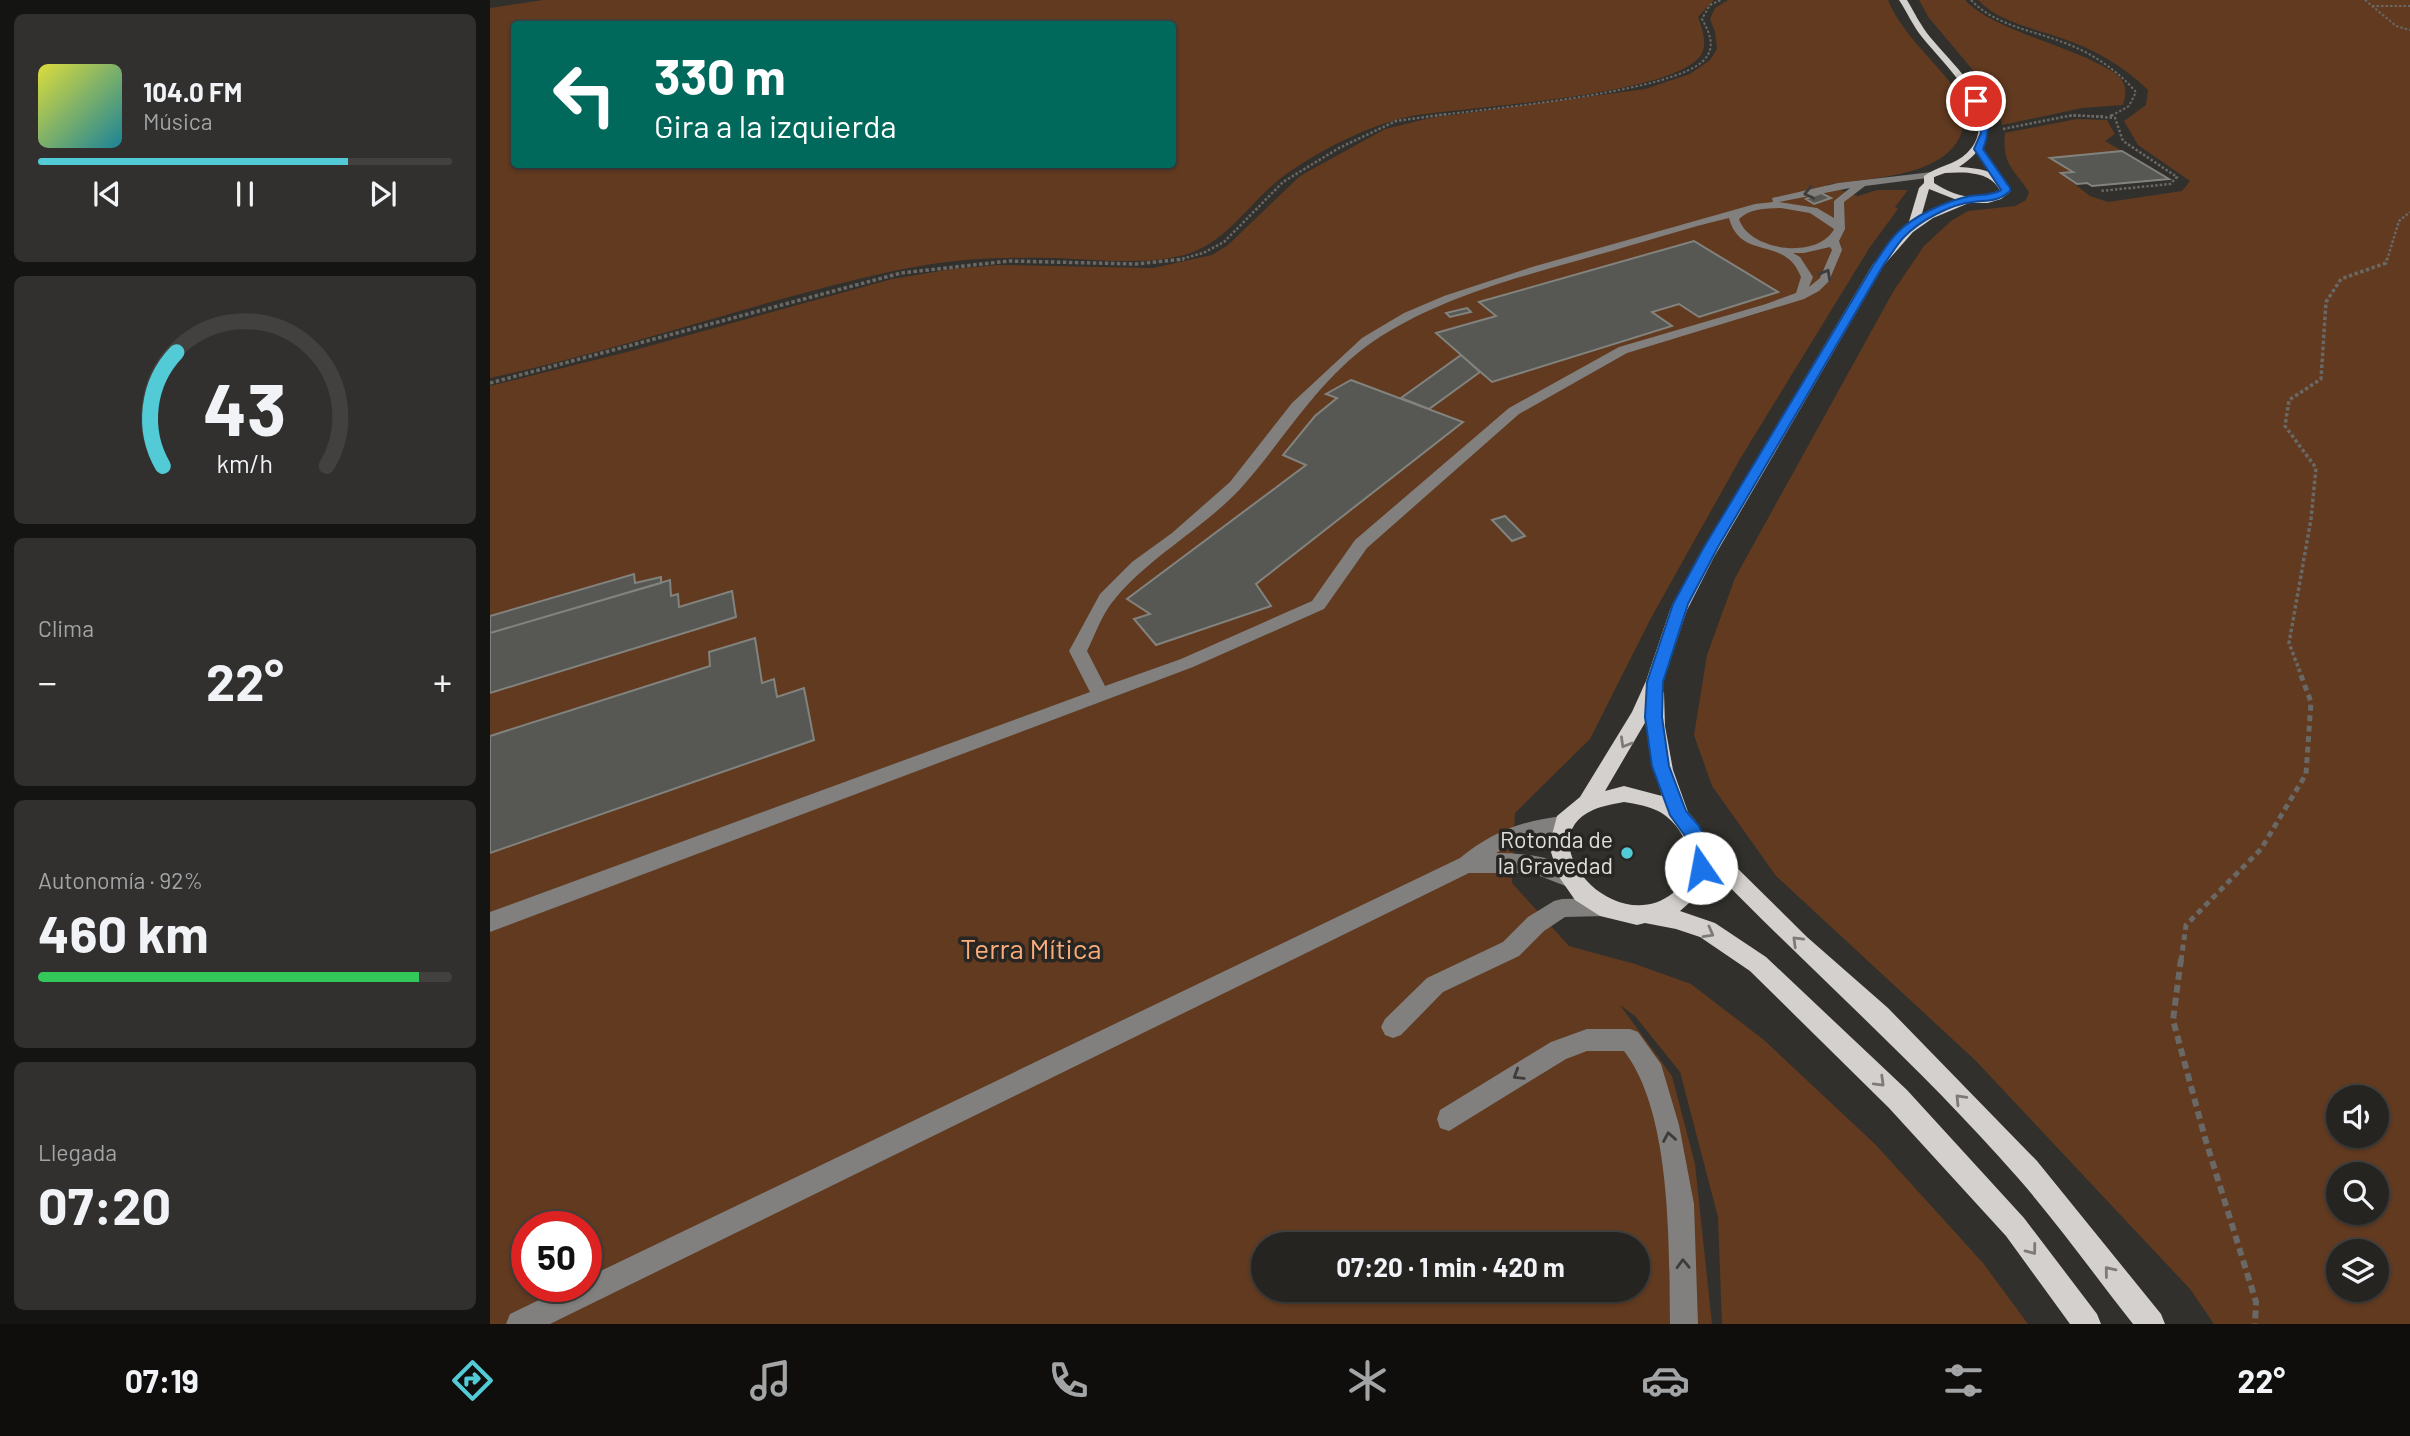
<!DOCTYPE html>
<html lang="es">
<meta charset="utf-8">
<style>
body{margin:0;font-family:Barlow,sans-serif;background:#31302e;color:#f1f3f6;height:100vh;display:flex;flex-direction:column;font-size:26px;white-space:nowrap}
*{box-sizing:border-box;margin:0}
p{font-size:23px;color:#a3a4a5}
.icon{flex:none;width:38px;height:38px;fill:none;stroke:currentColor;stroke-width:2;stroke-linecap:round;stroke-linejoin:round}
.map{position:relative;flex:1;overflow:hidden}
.side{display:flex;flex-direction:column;gap:14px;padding:14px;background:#141412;width:490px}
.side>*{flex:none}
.hud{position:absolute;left:21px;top:21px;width:665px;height:147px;border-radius:7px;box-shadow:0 2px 5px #0004,0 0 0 2px #42413f;background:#00695c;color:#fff;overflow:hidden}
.buttons{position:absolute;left:1836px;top:1085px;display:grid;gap:14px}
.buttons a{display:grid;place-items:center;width:63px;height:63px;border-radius:50%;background:#252421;box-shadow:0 2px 5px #0004,0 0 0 2px #42413f;font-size:35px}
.speed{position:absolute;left:21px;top:1211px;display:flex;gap:14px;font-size:35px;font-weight:700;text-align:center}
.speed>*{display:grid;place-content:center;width:91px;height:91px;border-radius:50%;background:#252421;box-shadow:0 2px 5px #0004,0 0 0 2px #42413f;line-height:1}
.speed .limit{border:10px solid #d22;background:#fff;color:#111}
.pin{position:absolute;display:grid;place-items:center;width:60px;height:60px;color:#fff;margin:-30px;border:4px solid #fff;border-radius:50%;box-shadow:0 2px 7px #0007}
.me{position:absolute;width:77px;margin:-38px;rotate:348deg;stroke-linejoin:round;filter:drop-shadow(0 0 5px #0008)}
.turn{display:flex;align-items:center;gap:24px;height:147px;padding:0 28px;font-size:32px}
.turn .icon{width:91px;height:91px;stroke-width:2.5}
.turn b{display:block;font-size:49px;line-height:60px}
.big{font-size:52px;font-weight:700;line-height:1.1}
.side .tile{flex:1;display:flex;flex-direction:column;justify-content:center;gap:10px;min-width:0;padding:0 24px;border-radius:10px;background:#31302e}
.side .dial{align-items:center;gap:0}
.dial svg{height:182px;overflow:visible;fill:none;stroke:#42413f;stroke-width:7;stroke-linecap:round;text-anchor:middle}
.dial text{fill:#f1f3f6;stroke:none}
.song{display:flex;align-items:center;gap:21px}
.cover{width:84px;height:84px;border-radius:10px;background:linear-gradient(135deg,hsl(60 70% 55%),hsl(190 70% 35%))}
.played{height:7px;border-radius:4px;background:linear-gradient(90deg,#52cbd7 75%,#42413f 75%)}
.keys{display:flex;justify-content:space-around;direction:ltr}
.heat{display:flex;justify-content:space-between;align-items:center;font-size:38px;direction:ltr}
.charge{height:10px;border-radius:5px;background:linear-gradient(90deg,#34c759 92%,#42413f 0)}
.trip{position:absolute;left:761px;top:1232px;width:399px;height:70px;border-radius:35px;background:#252421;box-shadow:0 2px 5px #0004,0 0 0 2px #42413f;font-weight:700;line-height:70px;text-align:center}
.menu{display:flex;height:112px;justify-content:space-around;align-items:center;background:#0f0e0d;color:#a3a4a5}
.menu .icon{width:49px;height:49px}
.menu .current{color:#52cbd7}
.menu b{font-size:32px;color:#f1f3f6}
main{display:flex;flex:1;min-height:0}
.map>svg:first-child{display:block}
</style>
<main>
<section class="side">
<div class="tile">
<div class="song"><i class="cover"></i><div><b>104.0 FM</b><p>Música</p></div></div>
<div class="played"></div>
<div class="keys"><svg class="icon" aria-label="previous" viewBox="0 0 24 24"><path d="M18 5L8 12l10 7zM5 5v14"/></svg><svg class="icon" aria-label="pause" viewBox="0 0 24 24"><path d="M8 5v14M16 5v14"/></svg><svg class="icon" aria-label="next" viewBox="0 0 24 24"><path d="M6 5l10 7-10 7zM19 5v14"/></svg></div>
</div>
<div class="tile dial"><svg viewBox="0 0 100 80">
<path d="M14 69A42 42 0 1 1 86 69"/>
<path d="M14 69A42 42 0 0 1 20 19" stroke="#52cbd7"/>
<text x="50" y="56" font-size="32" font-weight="700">43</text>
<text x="50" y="72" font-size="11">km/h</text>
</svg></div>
<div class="tile"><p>Clima</p>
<div class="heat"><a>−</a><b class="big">22°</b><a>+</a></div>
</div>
<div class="tile"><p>Autonomía · 92%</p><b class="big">460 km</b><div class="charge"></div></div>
<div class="tile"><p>Llegada</p><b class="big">07:20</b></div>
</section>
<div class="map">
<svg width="1920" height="1324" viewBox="0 0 1920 1324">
<rect width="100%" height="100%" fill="#31302c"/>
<path fill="#613a20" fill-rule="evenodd" d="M53 0H1224L1208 17C1212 28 1218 44 1211 55 1184 96 976 107 922 116 880 124 826 152 791 178 759 203 735 245 694 255 652 266 604 259 562 258 520 257 477 258 436 265 386 273 337 287 288 300 192 327 97 357 0 378V8ZM682 24V164H24V24Z
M1238 0H1398C1410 30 1439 56 1459 81 1470 96 1477 112 1472 131 1458 178 1376 178 1336 185L1368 196 1387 190H1418L1405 207 1408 209 1380 247 1250 459 1161 618 1100 739 1025 813 1022 883 1079 946 1145 964 1201 984 1274 1040 1386 1145 1493 1263 1538 1324H1232L1228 1217 1190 1072 1145 1016 1130 1005 1182 1076 1205 1164 1222 1324H0V386L141 351 402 279 462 269 509 265 663 268 722 255 738 245 810 176 895 129 940 118 1155 89 1200 74 1220 60 1227 49 1225 32 1220 19 1225 8ZM37 1227H96V1286H37ZM774 1244H1148V1290H774Z
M1429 0H1475C1498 26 1568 44 1603 61 1612 66 1625 71 1631 79 1637 87 1636 96 1633 105L1592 108 1512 125 1504 95 1439 18Z
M1488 0H1920V1324H1724L1700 1289 1485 1060 1286 876 1222 786 1204 735 1217 655 1245 578 1403 292 1434 246 1461 221 1478 211 1525 206 1536 200 1539 192C1524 168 1512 166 1515 133L1587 119 1617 120 1625 134 1615 141 1632 151 1561 158 1583 172 1572 174 1600 196 1618 202 1692 191 1700 181 1648 145 1634 121 1656 105 1658 90C1632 64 1600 47 1565 36 1539 27 1508 21 1488 0ZM1848 1097H1886V1136H1848ZM1848 1174H1886V1213H1848ZM1848 1251H1886V1290H1848Z"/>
<path fill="#575854" stroke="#82837e" stroke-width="2" d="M1632 151 1679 179 1602 186 1597 183 1587 184 1571 173 1583 172 1560 158Z
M1331 193 1341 198 1324 204 1316 199Z
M1204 241 1288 292 1209 317 1189 304 1162 312 1182 326 1002 382 946 333 1006 316 989 302Z
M977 308 981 312 960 317 956 313Z
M971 355 990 372 939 409 911 398Z
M861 380 973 422 766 584 781 606 666 645 644 619 660 614 637 599 816 465 793 455 825 416 847 398 836 394Z
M1015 516 1035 536 1022 541 1002 520Z
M144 574 145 583 171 577V583L0 633V616Z
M180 580 181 596 188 594 189 607 242 591 246 617 0 693V633Z
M265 638 272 683 284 679 287 697 314 688 324 740 0 853V736L220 666 219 652Z"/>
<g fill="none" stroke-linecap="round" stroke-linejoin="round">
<path stroke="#696865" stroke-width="2" stroke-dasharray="2.5 2" stroke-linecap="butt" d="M1481 0C1506 26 1542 30 1575 43 1602 53 1627 70 1646 92L1639 106 1621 116
M1875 0 1906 26 1920 30
M1882 6H1920
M945 116C997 108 1185 93 1215 59 1226 46 1219 32 1212 19L1220 5 1231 0
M1579 116H1614"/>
<path stroke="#696865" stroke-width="2.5" stroke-dasharray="2.5 2" stroke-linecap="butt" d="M1620 116 1624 114
M1513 129 1583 115 1625 118 1633 141 1687 177 1680 184 1610 191
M688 260 713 253 734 242 793 182 849 148 906 121 957 114
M1897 260 1909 221 1920 212"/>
<path stroke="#696865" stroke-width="3.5" stroke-dasharray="3.5 2.5" stroke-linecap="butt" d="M0 383 411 273 519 261 646 264 694 259
M1810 672 1799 643 1821 519 1826 468 1795 426 1799 400 1831 379 1836 302 1851 279 1896 263 1897 259"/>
<path stroke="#696865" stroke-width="5" stroke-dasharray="6 4.5" stroke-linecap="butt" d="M1691 961 1696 925 1771 849 1816 774 1821 702 1809 670"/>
<path stroke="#696865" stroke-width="6" stroke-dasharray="8 5" stroke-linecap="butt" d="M1691 959 1683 1020 1715 1138 1766 1302 1765 1324"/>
<path fill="#81807e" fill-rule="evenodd" d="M1442 172 1447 175 1445 177 1375 186 1354 202 1355 229 1349 241 1352 250 1339 281 1329 291 1314 299 1137 353 1029 414 877 548 834 609 703 667 0 932V912L600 692 579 651 610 594 642 562 682 533 740 482 802 403 872 338 914 313 954 296 1042 267 1265 204 1283 202 1282 198 1348 183ZM1360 188 1344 201V218L1327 208 1289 202ZM1291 208 1320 213 1344 229C1328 260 1259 251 1249 219 1261 208 1275 209 1291 208ZM1239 218C1249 255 1281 241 1302 262 1306 266 1309 273 1311 277L1306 293 1276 304 1129 347 1019 408 865 540 822 601 691 659 615 686 597 651C605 635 612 614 624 600 660 556 713 529 751 488 794 440 827 381 881 343 948 297 1030 277 1107 255 1151 243 1196 228 1239 218ZM1340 247 1342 250 1330 278 1319 287 1323 277 1310 257 1303 253H1314Z
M1074 816 1081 818 1084 824 1081 830 1033 839 1006 853C1028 853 1078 856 1088 878L1085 884 1078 887 1042 873H979L60 1324H16L20 1314 78 1286H96V1278L970 858C1002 832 1033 820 1074 816Z
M1115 898 1123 900 1126 907 1123 914 1115 916 1075 917 1054 931 1029 956 953 992 911 1035 903 1038 895 1035 891 1027 895 1019 937 978 1013 942 1038 917 1064 901 1072 899Z
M1097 1029H1140L1148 1032 1171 1064 1189 1125 1204 1204 1208 1324H1180C1179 1247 1182 1113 1134 1051H1097L1076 1059 959 1131 950 1128 947 1119 950 1110 1061 1042Z"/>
<path fill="#d3d0cd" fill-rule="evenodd" d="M1409 0H1417C1424 12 1431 26 1440 37 1473 76 1532 126 1469 167 1490 168 1511 171 1520 192L1511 199 1498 203H1479L1443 218 1423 232 1394 265 1224 557 1197 610 1171 688 1174 693 1175 726 1183 770 1198 812 1205 820 1217 844 1237 858 1317 937 1398 1008 1547 1161 1671 1314 1675 1324H1643C1605 1276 1569 1225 1528 1178 1433 1069 1324 974 1223 870L1219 868 1208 895 1190 911 1225 923 1276 957 1417 1090 1534 1218 1607 1314 1611 1324H1580L1516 1236 1399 1108 1260 971 1210 937 1186 929 1155 923 1147 925 1110 916 1085 900 1069 877 1059 846 1067 816 1090 797 1142 712 1156 681 1180 610 1208 557 1383 264 1418 225 1429 188 1434 183V176C1447 166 1465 165 1477 153 1514 117 1454 65 1432 37 1423 26 1417 12 1409 0ZM1455 173C1474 172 1501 171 1510 191 1490 204 1462 195 1444 183V177ZM1439 189 1467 200 1431 217ZM1156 721 1161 756 1172 796 1134 786 1115 791ZM1134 802C1146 804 1159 806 1170 812 1198 829 1212 869 1183 893 1124 940 1037 839 1103 810 1112 806 1124 804 1134 802Z"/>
</g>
<defs><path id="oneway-chevron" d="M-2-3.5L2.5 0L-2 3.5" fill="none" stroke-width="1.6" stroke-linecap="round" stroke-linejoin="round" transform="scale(1.75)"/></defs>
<g stroke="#3e3c3a">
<use href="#oneway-chevron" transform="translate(1319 193) rotate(168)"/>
<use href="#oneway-chevron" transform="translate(1336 274) rotate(-61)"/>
<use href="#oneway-chevron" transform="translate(1028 1075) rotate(148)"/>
<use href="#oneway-chevron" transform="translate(1179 1137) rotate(-100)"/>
<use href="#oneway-chevron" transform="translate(1193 1264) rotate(-92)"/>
</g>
<g stroke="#7d7b78">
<use href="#oneway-chevron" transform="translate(1135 743) rotate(120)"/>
<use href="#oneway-chevron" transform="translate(1219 933) rotate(29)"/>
<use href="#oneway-chevron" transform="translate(1307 941) rotate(-136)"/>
<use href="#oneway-chevron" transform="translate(1390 1082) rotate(44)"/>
<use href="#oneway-chevron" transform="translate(1470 1099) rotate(-134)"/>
<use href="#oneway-chevron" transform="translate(1542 1250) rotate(53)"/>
<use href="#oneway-chevron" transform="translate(1619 1271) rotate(-129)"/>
</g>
<path fill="#1a73e8" stroke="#114b97" stroke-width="2" d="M1483 99H1488C1499 119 1501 128 1493 149L1520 188V191C1508 202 1498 200 1483 202 1461 204 1429 221 1414 237 1407 244 1401 255 1394 264L1228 547 1198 604 1173 682 1172 717 1179 766 1196 811 1209 826 1220 850V868L1218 874 1211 876 1204 874 1201 850 1195 836 1180 815 1162 766 1155 717 1157 682 1183 604 1214 547 1384 264C1392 253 1398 242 1407 233 1423 216 1456 201 1480 196 1492 194 1500 196 1511 190L1484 149 1491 133Z"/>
<circle fill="#52cbd7" stroke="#272623" stroke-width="2.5" cx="1137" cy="853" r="7"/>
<g text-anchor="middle" stroke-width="7" stroke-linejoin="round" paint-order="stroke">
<g font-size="23" fill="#e0dfdd" stroke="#272623" text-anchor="end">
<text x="1123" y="848">Rotonda de<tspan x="1123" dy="26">la Gravedad</tspan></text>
</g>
<g font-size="28" fill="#faac7b" stroke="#272623">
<text x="541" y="959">Terra Mítica</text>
</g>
</g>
</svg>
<div class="buttons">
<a><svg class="icon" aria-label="sound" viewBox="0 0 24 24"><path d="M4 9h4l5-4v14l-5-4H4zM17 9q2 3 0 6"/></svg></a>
<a><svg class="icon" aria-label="search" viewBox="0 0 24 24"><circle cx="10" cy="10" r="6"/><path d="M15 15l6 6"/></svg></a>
<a><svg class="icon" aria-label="layers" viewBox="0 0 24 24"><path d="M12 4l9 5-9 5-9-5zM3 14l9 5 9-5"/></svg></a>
</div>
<div class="speed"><div class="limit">50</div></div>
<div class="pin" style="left:1486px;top:101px;background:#d93025"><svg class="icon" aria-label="arrive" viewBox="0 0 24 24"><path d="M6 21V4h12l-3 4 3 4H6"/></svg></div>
<svg class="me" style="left:1211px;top:868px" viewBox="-20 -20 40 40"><circle r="19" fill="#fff"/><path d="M0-13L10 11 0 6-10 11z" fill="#1a73e8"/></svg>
<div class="trip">07:20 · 1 min · 420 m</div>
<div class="hud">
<div class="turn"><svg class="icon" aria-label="left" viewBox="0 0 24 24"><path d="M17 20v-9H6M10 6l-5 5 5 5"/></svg><div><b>330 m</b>Gira a la izquierda</div></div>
</div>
</div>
</main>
<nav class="menu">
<b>07:19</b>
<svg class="icon current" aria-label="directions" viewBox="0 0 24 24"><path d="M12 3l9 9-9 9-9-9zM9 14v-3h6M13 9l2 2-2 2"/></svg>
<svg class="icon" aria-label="music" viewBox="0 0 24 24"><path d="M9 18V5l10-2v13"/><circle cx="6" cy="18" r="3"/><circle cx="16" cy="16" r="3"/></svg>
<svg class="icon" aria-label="phone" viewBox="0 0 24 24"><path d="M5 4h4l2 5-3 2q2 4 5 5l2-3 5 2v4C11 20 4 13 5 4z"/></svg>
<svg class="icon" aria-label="climate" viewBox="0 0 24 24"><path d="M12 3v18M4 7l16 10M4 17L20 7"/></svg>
<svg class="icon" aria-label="car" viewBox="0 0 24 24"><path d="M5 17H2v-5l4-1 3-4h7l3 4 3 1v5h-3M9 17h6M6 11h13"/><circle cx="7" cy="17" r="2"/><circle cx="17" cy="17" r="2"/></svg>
<svg class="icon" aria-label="filters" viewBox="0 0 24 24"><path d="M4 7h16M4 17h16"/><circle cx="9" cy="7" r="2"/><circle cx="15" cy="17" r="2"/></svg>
<b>22°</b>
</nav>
